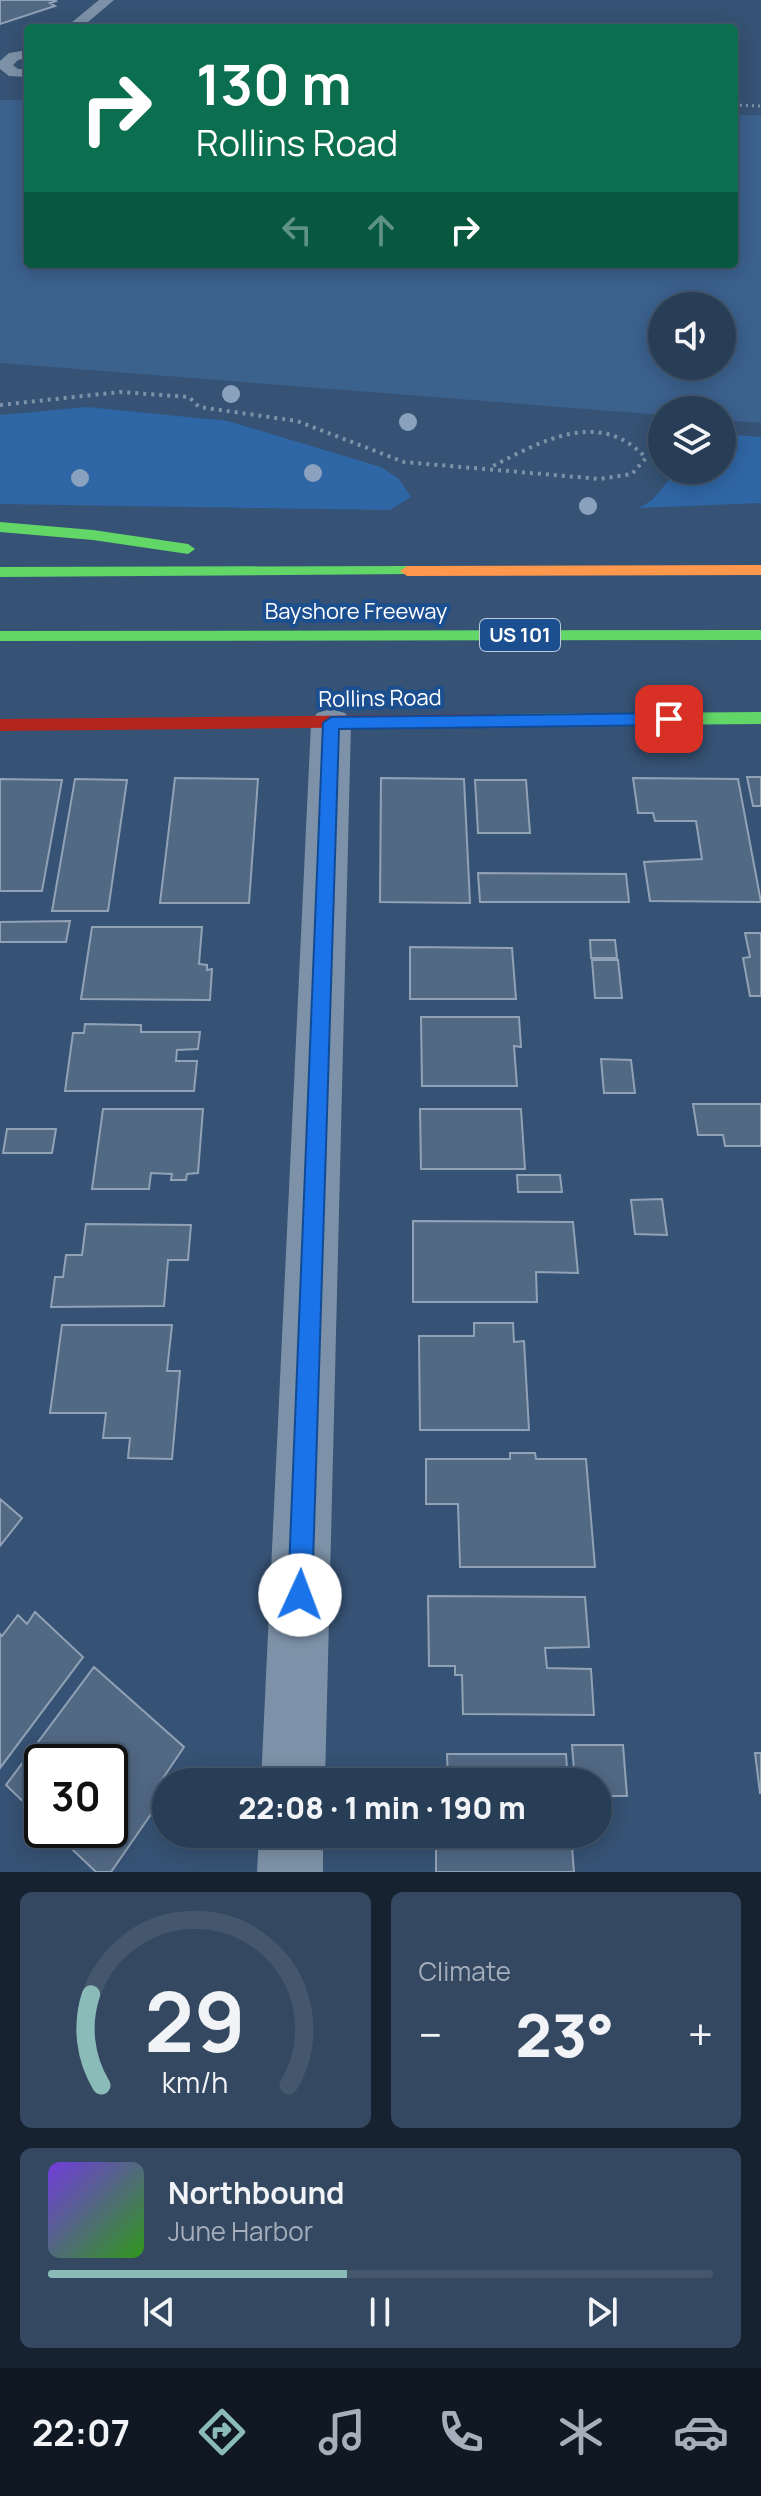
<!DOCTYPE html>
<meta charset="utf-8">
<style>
body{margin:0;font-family:Manrope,sans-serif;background:#344961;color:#f1f3f6;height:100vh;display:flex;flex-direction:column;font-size:30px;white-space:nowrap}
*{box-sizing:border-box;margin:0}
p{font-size:26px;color:#a5aeba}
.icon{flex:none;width:44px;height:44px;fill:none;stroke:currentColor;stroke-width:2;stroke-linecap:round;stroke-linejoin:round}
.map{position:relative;height:1872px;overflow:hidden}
.side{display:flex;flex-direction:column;gap:20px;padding:20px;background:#162230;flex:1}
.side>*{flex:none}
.guide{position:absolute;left:24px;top:24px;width:714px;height:244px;border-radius:8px;box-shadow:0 4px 20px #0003,0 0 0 2px #44576d;background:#0b6e4f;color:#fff;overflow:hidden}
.buttons{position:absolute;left:648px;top:292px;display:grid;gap:16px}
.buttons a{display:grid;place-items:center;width:88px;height:88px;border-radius:50%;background:#283e57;box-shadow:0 4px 20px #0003,0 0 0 2px #44576d;font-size:40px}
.speed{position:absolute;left:24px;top:1744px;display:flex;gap:16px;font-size:40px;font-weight:700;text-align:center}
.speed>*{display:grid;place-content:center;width:104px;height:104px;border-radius:50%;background:#283e57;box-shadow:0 4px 20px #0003,0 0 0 2px #44576d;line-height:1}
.speed .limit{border:4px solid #111;border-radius:12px;background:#fff;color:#111}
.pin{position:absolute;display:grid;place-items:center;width:68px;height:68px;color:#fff;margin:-34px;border-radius:16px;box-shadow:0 4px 12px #0006}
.me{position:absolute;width:88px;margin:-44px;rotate:2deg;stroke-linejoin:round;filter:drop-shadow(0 0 6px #0008)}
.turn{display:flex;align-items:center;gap:28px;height:168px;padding:0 40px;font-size:36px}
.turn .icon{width:104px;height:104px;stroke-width:2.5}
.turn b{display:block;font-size:56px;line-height:68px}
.lanes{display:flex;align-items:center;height:76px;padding:0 40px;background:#0003;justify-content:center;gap:40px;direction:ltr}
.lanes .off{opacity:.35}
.big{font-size:60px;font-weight:800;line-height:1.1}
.side .tile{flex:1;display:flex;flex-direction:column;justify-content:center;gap:12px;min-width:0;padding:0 28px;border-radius:12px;background:#344961}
.side .dial{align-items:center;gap:0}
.dial svg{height:208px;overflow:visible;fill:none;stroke:#44576d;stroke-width:7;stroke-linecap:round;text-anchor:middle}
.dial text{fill:#f1f3f6;stroke:none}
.song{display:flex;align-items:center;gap:24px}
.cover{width:96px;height:96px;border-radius:12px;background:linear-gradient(135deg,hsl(260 70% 55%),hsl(110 70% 35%))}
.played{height:8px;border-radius:4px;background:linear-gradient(90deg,#8bbbb9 45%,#44576d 45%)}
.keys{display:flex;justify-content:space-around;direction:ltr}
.heat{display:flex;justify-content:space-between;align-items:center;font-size:44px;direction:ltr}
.side .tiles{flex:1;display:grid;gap:20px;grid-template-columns:1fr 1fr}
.tile:last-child{grid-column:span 2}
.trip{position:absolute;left:152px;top:1768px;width:460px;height:80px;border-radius:40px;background:#283e57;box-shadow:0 4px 20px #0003,0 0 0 2px #44576d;font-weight:800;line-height:80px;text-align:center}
.dock{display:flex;height:128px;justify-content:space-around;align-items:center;background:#101923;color:#a5aeba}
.dock .icon{width:56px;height:56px}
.dock .active{color:#8bbbb9}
.dock b{font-size:36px;color:#f1f3f6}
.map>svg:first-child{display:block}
</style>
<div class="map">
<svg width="761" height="1872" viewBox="0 0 761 1872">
<rect width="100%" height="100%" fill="#365274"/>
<path fill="#2f66a5" d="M87 407 228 421 381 467 399 479 411 497 390 510 0 504V415Z
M722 434 761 437V503L639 508 652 500 674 474V470H722Z"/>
<path fill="#3b618d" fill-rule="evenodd" d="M0 100H28V264H734V115H761V423L722 420V410H662V415L0 363ZM662 306H722V366H662Z"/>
<path fill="#526984" stroke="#92a2b6" stroke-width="2" d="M0 0H55L56 1 50 3 55 6 0 24Z
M747 777H761V806H753Z
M175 778 258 779 249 903H160Z
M381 778 464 779 470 903 380 902Z
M633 778 738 779 761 902 650 901 644 862 702 859 696 821H655L653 813H638Z
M0 779 62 780 42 891H0Z
M75 779 127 780 108 911H52Z
M475 780H526L530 833H478Z
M478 873 626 874 629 902H480Z
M70 921 66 942H0V922Z
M92 927H202L199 964 207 965V970L212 969 210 1000 81 999Z
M745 933H761V996H750L743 958 750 957Z
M590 940H615L617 958H591Z
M410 947 512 948 516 999H410Z
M592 960H618L622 998H595Z
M421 1017H519L521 1047 514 1046 517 1086H422Z
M85 1024 141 1025V1032H200L198 1049 177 1050 176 1061H197L194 1091H65L73 1033H84Z
M601 1059 631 1060 635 1093H604Z
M693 1104H761V1146H725L723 1135H698Z
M103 1109H203L198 1173 187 1174 186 1180H171L172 1174 151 1173 149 1189H92Z
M420 1109H521L525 1169H421Z
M7 1129H56L52 1153H3Z
M517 1175H560L562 1192H518Z
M662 1199 667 1235 635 1234 631 1200Z
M413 1221 573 1222 578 1273 536 1272 537 1302H413Z
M86 1224 191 1225 188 1260H168L164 1306 51 1307 55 1277H63L66 1255H82Z
M474 1323H513L514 1342 524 1341 529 1430H420L419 1336H474Z
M62 1325H172L167 1371H180L172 1459 128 1458 130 1438H103L106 1413H50Z
M510 1453H535L536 1459H586L595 1567H460L458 1504H426V1459H510Z
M0 1499 22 1518 0 1546Z
M428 1596 585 1597 589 1647 545 1648 547 1668 591 1669 594 1715 463 1714 462 1675H455V1666H429Z
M35 1612 83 1657 0 1768V1634L2 1636 18 1615 27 1624Z
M94 1667 184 1747 157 1787 165 1794 111 1872H96L52 1830H110V1762H42V1820L6 1785Z
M572 1745H623L627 1796H598V1782H575Z
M755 1753H761V1793H760Z
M447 1754H566L568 1782H448Z
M436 1834H571L574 1872H436Z"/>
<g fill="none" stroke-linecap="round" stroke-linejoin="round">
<path stroke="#7d92a8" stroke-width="3" stroke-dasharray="2 4" stroke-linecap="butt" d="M734 105 761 106"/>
<path stroke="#7d92a8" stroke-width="4" stroke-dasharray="3 5" stroke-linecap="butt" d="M0 405 120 392 189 397 199 407 297 421 404 462 600 479 632 474 646 458C599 407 540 442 489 468"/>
<path fill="#7d92a8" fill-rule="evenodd" d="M99 0H114L81 28H65Z
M28 50V58L18 60 13 65 18 69H28V77L9 76 0 69V61L9 53Z"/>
<path fill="#7d92a8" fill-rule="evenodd" d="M331 709 345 713 351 723 325 1782H261L311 723 317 713Z
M259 1834H323V1872H257Z"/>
<path fill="#63d668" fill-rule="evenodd" d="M0 522 93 530 188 544 195 549 188 554 93 540 0 532Z
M407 566 414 571 412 574 0 577V567Z
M761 630V640L0 641V631Z
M761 712V724L495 726 487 720 495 714Z"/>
<path fill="#ff974d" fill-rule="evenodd" d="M761 565V575L407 576 400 571 407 566Z"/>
<path fill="#b3261e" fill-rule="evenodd" d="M495 714 503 720 495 726 0 731V719Z"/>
</g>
<g fill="#8aa2be">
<circle cx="231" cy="394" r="9"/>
<circle cx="408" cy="422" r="9"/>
<circle cx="313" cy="473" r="9"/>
<circle cx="80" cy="478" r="9"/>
<circle cx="588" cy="506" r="9"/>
</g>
<path fill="#1a73e8" stroke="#114b97" stroke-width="2" d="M669 713 677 719 669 725 339 729 312 1595 308 1603 300 1607 291 1603 288 1595 323 723 331 717Z"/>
<g text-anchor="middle" stroke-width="8" stroke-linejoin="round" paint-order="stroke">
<rect fill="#1b4f8f" stroke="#bbcadd" stroke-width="2" x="480" y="619" width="80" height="32" rx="6"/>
<g font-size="20" font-weight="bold" fill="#fff">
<text x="520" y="642">US 101</text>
</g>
<g font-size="22" fill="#fff" stroke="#1b4f8f">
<text x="356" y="619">Bayshore Freeway</text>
<text transform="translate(380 698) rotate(-1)" y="8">Rollins Road</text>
</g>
</g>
</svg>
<div class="buttons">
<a><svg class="icon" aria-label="sound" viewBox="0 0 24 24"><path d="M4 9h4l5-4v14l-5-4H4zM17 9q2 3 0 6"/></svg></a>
<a><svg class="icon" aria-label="layers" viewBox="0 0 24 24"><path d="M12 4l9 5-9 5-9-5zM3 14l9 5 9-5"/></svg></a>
</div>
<div class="speed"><div class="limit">30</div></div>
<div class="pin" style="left:669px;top:719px;background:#d93025"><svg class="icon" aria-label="arrive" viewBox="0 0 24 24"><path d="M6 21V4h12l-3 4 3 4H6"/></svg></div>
<svg class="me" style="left:300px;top:1595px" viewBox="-20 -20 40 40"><circle r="19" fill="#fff"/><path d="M0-13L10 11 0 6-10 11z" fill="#1a73e8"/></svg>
<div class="trip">22:08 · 1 min · 190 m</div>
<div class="guide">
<div class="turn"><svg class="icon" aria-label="right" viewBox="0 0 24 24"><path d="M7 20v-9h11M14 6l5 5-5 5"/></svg><div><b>130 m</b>Rollins Road</div></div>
<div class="lanes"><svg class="icon off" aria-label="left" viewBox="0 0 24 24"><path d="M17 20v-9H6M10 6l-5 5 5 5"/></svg><svg class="icon off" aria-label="ahead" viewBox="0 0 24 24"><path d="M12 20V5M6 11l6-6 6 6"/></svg><svg class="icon" aria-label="right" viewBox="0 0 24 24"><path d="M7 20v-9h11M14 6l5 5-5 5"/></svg></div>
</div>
</div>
<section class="side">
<div class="tiles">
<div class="tile dial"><svg viewBox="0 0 100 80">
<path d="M14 69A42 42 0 1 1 86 69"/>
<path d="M14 69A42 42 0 0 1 10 34" stroke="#8bbbb9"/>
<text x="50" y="56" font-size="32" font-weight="700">29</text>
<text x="50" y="72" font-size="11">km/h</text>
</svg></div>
<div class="tile"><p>Climate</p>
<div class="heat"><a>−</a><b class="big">23°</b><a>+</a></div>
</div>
<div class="tile">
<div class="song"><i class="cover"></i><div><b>Northbound</b><p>June Harbor</p></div></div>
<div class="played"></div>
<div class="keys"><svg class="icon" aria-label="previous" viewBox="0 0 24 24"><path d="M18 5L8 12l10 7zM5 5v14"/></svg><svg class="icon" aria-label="pause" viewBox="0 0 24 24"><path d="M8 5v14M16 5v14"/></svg><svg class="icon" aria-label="next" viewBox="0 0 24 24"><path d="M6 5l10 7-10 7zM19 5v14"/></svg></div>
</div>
</div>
</section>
<nav class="dock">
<b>22:07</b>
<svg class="icon active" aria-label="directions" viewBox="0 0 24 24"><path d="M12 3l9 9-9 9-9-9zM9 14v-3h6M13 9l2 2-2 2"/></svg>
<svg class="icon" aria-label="music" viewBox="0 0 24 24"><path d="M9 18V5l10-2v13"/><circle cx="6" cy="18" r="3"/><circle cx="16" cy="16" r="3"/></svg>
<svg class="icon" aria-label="phone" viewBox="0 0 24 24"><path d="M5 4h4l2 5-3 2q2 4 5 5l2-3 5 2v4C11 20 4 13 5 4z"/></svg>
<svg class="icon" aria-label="climate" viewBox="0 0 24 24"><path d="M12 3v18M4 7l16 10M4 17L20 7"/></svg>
<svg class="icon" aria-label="car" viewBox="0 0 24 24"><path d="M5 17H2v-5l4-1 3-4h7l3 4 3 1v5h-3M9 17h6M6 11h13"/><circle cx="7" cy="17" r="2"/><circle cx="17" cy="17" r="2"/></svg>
</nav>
